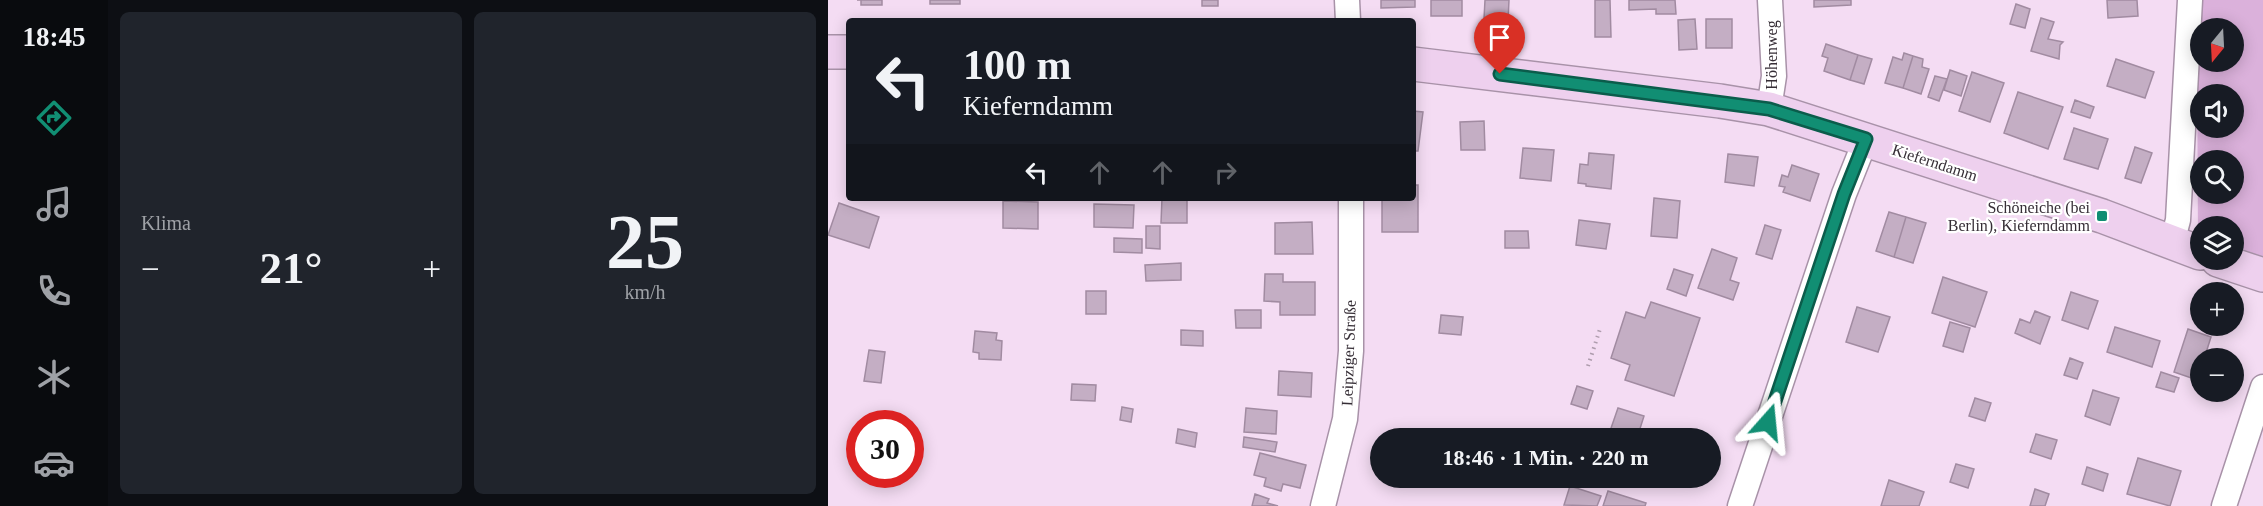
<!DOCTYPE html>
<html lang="de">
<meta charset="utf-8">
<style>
body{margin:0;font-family:Georgia,serif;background:#20242c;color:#f1f3f6;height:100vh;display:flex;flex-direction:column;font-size:22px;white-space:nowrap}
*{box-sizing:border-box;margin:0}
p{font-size:20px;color:#9ea1a6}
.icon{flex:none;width:33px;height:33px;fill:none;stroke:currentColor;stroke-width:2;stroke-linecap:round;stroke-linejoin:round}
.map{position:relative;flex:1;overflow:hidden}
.drawer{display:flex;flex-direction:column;gap:12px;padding:12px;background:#0d0f14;width:720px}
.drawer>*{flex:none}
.banner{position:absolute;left:18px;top:18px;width:570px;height:183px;border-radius:6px;box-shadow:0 3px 15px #0003;background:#171b24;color:#f1f3f6;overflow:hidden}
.needle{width:39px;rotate:198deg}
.buttons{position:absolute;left:1362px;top:18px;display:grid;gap:12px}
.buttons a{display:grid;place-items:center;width:54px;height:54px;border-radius:50%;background:#171b24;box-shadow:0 3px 15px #0003;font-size:30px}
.speed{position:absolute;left:18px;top:410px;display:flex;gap:12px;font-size:30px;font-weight:700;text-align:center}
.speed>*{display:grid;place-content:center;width:78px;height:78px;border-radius:50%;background:#171b24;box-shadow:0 3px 15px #0003;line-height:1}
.speed .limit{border:9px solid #d22;background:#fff;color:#111}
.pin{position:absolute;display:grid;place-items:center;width:51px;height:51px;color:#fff;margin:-62px -26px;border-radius:50% 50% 50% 0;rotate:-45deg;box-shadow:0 0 6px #0007}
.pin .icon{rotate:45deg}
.me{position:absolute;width:66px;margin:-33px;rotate:18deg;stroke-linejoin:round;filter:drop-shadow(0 0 4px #0008)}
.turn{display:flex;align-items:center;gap:21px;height:126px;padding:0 18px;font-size:27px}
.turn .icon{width:78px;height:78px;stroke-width:2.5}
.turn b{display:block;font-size:42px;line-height:51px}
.lanes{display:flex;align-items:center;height:57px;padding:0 18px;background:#0003;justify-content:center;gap:30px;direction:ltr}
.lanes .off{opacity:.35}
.big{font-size:45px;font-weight:600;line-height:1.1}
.drawer .widget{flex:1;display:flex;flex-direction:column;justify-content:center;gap:9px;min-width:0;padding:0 21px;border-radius:9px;background:#20242c}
.drawer .dial{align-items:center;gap:0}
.dial b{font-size:78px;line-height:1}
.heat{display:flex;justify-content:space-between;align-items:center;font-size:33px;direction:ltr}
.drawer .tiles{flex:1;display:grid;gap:12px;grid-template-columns:repeat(2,1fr)}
.trip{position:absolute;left:542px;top:428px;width:351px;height:60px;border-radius:30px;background:#171b24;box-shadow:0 3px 15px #0003;font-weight:600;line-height:60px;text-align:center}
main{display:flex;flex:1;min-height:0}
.tabs{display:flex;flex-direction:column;width:108px;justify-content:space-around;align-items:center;background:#090b0e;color:#9ea1a6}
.tabs .icon{width:42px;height:42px}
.tabs .selected{color:#118e73}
.tabs b{font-size:27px;color:#f1f3f6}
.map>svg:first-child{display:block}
</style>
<main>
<nav class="tabs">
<b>18:45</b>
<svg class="icon selected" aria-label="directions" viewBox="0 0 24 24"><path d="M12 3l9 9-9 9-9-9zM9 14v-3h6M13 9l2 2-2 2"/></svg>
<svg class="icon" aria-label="music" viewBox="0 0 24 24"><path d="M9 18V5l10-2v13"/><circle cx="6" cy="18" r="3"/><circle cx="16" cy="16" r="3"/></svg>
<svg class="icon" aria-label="phone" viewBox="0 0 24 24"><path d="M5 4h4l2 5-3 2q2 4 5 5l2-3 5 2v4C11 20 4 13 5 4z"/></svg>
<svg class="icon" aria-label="climate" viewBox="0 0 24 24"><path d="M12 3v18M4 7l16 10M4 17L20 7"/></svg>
<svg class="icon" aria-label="car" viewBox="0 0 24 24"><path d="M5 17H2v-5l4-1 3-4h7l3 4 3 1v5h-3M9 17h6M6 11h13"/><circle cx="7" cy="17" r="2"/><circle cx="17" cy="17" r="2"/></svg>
</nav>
<section class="drawer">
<div class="tiles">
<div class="widget"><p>Klima</p>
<div class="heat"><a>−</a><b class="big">21°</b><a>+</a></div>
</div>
<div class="widget dial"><b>25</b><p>km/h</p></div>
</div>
</section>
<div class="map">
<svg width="1435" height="506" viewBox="0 0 1435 506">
<rect width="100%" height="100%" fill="#f4dcf3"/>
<path fill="#dbb1db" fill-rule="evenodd" d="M1364 0H1435V262L1406 252V226H1372V240H1370L1369 48ZM1372 28H1406V62H1372ZM1372 94H1406V128H1372ZM1372 160H1406V194H1372Z"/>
<path fill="#c4aec4" stroke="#a18ba1" stroke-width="1.5" d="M29 0H54V5H33V0Z
M102 0H132V4H102Z
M374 0H390V6H374Z
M553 0H587V7L553 8Z
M603 0H634V16H603Z
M657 0H681L680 21 656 19Z
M767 0H782L783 37H767Z
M801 0H847L848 14H828V9L801 10Z
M986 0H1023V5L986 7Z
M1279 0H1309L1310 16 1280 18Z
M1188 4 1202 9 1197 28 1182 24Z
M1213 18 1226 22 1220 39 1235 42 1232 45 1231 59 1203 51Z
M867 19 869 49 851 50 850 20Z
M878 19H904V48H878Z
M998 44 1030 55 1022 80 996 71 1000 58 994 56Z
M1076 53 1085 56 1075 88 1057 83 1065 57 1074 60Z
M1030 55 1044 59 1036 84 1022 80Z
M1085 56 1095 59 1094 67 1101 69 1093 94 1075 88Z
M1288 59 1326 72 1317 98 1279 86Z
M1122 70 1139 76 1133 96 1116 90Z
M1144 72 1176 83 1162 122 1131 111Z
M1107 76 1119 79 1111 101 1100 97Z
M1190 92 1235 107 1220 149 1176 133Z
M1247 100 1266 107 1262 118 1243 112Z
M585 111 595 112 590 151H585Z
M656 121 657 150H633L632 122Z
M1246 128 1280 139 1270 169 1236 159Z
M1307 147 1324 153 1313 183 1297 178Z
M695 148 726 150 723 181 692 178Z
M761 153 786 155 783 189 758 186V184L750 183 752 164 760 165Z
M900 154 930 157 926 186 897 182Z
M964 165 991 174 982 201 955 192 957 187 951 186 954 175 960 177Z
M585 185H590V232H554V198H585Z
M334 198H359V223H333Z
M826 198 852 201 849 238 823 236Z
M175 201 210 202V229L175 228Z
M11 203 51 217 41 248 0 235Z
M266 204 306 205 305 228 266 227Z
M1061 212 1078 217 1066 257 1048 251Z
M1078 217 1098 223 1085 263 1066 257Z
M751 220 782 224 778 249 748 245Z
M484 222 485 254H447V223Z
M937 225 953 230 944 259 928 254Z
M318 226H332V249L318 248Z
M677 231H700L701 248H677Z
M286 238 314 239V253L286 252Z
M884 249 909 258 902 280 911 283 905 300 870 288Z
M353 263V280L318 281 317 265Z
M846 269 865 275 858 296 839 289Z
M437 274H455V282H487V315H452V302L436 301Z
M1115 277 1159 292 1147 327 1104 313Z
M258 291H278V314H258Z
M1243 292 1270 301 1260 329 1234 320Z
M823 302 872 318 846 396 797 380 802 365 783 358 798 312 817 318Z
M1029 307 1062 317 1050 352 1018 342Z
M407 310H433V328H408Z
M1207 311 1222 317 1212 344 1187 333 1192 319 1202 323Z
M613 315 635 317 633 335 611 333Z
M1122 322 1142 328 1135 352 1115 346Z
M1287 327 1332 341 1324 367 1279 352Z
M1360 329 1383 337 1377 356 1384 358H1372V381L1346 372Z
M353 330 375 331V346L353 345Z
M147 331 169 333 168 340 174 341 173 360 151 359V353L145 352Z
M41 350 57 352 53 383 36 381Z
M1242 358 1255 363 1249 379 1236 375Z
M451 371 484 373 483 397 450 395Z
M1333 372 1351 378 1346 392 1328 387Z
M244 384 268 385 267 401 243 400Z
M749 386 765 391 759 409 743 404Z
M1265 390 1291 398 1282 425 1257 416Z
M1147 398 1163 403 1157 421 1141 416Z
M294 407 305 409 303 422 292 420Z
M418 408 449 411 448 434 416 432Z
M790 408 816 416 809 438H794L781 434Z
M350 429 369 433 367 447 348 443Z
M1208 434 1229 440 1223 459 1202 452Z
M416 437 449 442 447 452 415 447Z
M432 453 478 465 472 488 455 484 453 491 436 486 438 478 426 475Z
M1310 458 1353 471 1342 506 1299 494Z
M1128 464 1146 469 1140 488 1122 482Z
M1259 467 1280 474 1275 491 1254 484Z
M1061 480 1096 492 1091 506H1053Z
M742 486 773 496 769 506 736 505Z
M1207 489 1221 494 1217 506H1202Z
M780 491 818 503 817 506H775Z
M427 494 441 499 439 503 450 506H424Z"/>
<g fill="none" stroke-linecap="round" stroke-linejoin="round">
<g stroke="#a892a8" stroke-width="27">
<path id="street" d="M519 0 520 21
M941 109 946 76 942 0
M1344 243 1350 220 1362 0
M495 506 517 419 523 351V198
M912 506 1016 194 1038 139
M1396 506 1435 387"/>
</g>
<g stroke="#a892a8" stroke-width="36">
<path id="secondary" d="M0 52H21
M585 64 892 101 941 109 1274 216 1372 253
M1390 260 1435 275"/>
</g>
<path stroke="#ae9cad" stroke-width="4" stroke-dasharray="1.5 4.5" stroke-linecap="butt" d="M760 366 772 329"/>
<use href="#street" stroke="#fff" stroke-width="24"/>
<use href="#secondary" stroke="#eed0ee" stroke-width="33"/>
</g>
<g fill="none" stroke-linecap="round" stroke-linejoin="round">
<g stroke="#0b5c4b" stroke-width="15">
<path id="route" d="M672 74 941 109 1038 139 1016 194 940 422"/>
</g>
<use href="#route" stroke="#118e73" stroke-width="10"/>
</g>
<rect fill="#118e73" stroke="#fff" stroke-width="2" x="1268" y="210" width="12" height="12" rx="3"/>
<g text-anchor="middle" stroke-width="4.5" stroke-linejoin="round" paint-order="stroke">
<g font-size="16" fill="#362e36" stroke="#fff">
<text transform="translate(943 55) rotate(-90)" y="6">Höhenweg</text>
<text transform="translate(1107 162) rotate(18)" y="6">Kieferndamm</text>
<text transform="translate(520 353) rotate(-88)" y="6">Leipziger Straße</text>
</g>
<g font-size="16" fill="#362e36" stroke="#fff" text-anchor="end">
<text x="1262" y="213">Schöneiche (bei<tspan x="1262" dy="18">Berlin), Kieferndamm</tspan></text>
</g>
</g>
</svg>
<div class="buttons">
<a><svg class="needle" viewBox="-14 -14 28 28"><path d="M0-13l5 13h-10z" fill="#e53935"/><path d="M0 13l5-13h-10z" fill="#9ea1a6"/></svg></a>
<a><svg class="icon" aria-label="sound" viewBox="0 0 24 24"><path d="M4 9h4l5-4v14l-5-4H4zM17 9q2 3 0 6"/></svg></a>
<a><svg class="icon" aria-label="search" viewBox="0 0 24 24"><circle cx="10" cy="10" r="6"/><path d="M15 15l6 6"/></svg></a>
<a><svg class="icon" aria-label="layers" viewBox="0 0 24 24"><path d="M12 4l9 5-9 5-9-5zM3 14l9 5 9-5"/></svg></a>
<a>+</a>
<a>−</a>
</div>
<div class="speed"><div class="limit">30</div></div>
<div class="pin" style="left:672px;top:74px;background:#d93025"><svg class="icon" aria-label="arrive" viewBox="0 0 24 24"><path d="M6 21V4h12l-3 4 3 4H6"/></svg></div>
<svg class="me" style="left:940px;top:422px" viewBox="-20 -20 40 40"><path d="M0-17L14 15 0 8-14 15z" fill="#118e73" stroke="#fff" stroke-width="4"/></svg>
<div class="trip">18:46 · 1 Min. · 220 m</div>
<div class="banner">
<div class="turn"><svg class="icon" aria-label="left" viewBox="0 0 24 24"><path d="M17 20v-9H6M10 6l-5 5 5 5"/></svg><div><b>100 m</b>Kieferndamm</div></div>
<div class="lanes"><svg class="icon" aria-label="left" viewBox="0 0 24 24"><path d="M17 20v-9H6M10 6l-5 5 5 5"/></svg><svg class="icon off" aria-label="ahead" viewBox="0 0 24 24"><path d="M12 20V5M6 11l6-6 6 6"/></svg><svg class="icon off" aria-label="ahead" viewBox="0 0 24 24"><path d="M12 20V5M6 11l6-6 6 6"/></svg><svg class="icon off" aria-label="right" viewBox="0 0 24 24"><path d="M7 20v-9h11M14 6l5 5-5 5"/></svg></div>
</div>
</div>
</main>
